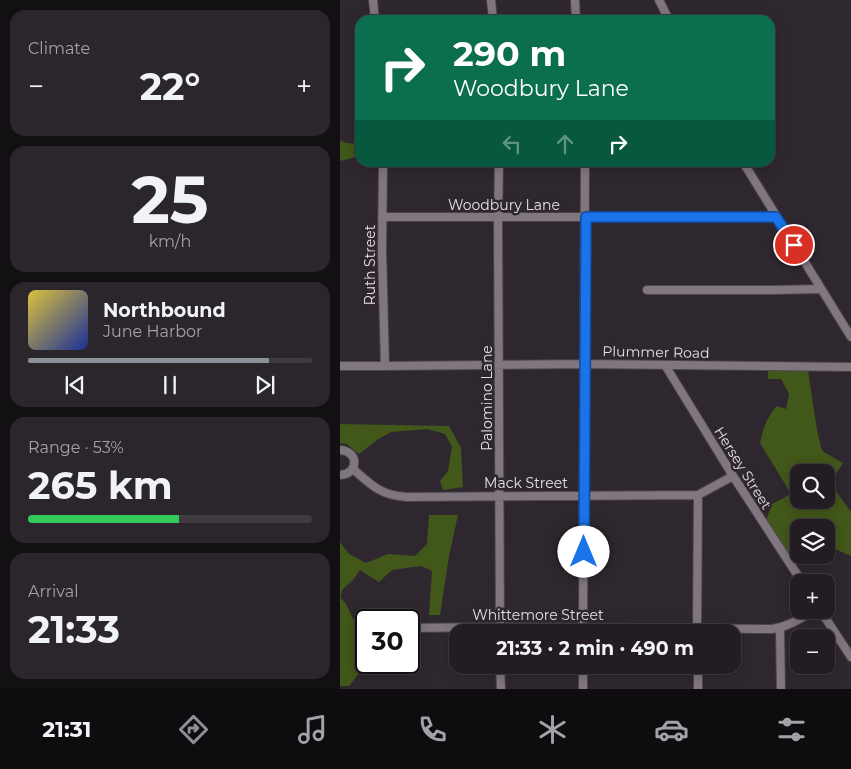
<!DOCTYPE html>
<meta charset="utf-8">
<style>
body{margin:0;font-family:Montserrat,sans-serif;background:#2b262b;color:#f1f3f6;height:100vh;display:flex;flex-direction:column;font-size:19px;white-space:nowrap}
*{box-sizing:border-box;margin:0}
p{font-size:16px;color:#a3a2a6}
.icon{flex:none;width:28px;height:28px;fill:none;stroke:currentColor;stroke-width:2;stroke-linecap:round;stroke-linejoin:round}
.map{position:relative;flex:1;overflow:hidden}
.panel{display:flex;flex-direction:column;gap:10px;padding:10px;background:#131013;width:340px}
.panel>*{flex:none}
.guide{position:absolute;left:15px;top:15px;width:420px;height:152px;border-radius:15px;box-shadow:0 2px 12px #0003,0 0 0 1px #403b41;background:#0b6e4f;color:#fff;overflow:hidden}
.tools{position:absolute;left:450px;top:464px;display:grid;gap:10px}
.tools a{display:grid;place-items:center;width:45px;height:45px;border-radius:10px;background:#231d23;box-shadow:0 2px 12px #0003,0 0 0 1px #403b41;font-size:25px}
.speed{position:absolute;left:15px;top:609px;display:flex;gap:10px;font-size:25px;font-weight:700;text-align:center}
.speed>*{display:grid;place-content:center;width:65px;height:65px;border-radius:50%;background:#231d23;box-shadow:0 2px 12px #0003,0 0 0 1px #403b41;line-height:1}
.speed .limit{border:2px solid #111;border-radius:8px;background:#fff;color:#111}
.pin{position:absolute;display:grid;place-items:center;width:42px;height:42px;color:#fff;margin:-21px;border:2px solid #fff;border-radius:50%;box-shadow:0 1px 5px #0007}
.me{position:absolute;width:55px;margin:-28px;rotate:0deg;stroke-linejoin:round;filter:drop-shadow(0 0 4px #0008)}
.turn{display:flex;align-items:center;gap:18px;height:105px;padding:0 15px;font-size:22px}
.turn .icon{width:65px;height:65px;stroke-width:2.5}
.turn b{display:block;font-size:35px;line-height:42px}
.lanes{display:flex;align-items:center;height:48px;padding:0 15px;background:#0003;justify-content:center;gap:25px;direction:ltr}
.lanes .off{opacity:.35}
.big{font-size:38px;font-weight:700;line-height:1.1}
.panel .card{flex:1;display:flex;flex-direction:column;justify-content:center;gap:8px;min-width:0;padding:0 18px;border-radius:15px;background:#2b262b}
.panel .dial{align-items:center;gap:0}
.dial b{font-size:65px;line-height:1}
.song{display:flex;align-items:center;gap:15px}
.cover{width:60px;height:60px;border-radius:8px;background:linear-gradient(135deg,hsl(50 70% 55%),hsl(230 70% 35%))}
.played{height:5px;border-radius:2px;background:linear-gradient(90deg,#8c9099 85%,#403b41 85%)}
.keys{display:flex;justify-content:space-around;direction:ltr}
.heat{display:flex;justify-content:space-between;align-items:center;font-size:28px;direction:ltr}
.charge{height:8px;border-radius:4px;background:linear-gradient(90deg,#34c759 53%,#403b41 0)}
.trip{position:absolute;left:109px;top:624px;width:292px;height:50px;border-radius:15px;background:#231d23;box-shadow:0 2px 12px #0003,0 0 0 1px #403b41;font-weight:700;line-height:50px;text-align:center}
.tabs{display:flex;height:80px;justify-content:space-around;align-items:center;background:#0e0c0e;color:#a3a2a6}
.tabs .icon{width:35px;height:35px}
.tabs .selected{color:#8c9099}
.tabs b{font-size:22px;color:#f1f3f6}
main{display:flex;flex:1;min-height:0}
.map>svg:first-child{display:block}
</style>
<main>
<section class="panel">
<div class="card"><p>Climate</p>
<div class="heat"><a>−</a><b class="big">22°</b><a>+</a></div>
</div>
<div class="card dial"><b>25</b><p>km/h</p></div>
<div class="card">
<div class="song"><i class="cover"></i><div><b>Northbound</b><p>June Harbor</p></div></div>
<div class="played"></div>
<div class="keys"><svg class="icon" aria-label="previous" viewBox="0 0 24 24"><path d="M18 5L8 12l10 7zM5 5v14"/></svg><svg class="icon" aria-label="pause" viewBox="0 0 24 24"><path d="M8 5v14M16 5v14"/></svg><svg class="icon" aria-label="next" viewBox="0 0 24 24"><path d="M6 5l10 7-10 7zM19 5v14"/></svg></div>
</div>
<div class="card"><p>Range · 53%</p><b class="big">265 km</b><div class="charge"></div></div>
<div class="card"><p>Arrival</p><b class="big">21:33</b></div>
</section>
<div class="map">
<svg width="511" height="689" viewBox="0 0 511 689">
<rect width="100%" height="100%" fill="#2f272f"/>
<path fill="#42571a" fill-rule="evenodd" d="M0 140 6 143 20 144V156L0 161Z
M428 369 468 371 477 430 482 451 503 463 490 483 511 512V556L486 545V528H459V550L450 557 426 520 432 504 451 494 420 443C423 429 426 418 437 406L446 409 449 394 441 379H428ZM459 472H486V500H459Z
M0 424 109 426 121 448 123 487 103 490 100 481 108 471 112 447 105 434 88 429 51 432 37 440 19 454 7 444 0 443Z
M89 515H118L109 556 100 615H89L92 571 81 566 52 570 39 582 20 570 13 580 2 590 1 598 6 604 23 639 24 667 9 686H0V542L9 554 26 563 48 554 75 556 87 544Z"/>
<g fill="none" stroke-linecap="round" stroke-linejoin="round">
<g stroke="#4d454c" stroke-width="10">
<path id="minor" d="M33 0 35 20
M151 0 153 20
M235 0 236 20
M319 0 329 20
M43 162 42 251 45 366
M159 162 158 218 160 632
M403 162 511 337
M42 217H436
M307 290H435L481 289
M325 365 393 476 462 582
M0 366H45L245 364 511 367
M0 450C19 451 19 474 0 475
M13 469C31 485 40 495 66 497L358 495 393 476
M480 610 511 657
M69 628 160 627 432 629C448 627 461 619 473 610
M440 628 441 689
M243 632 245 162
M357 632 358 495
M160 665 161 689
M358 665V689
M243 689V665"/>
</g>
<use href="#minor" stroke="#807680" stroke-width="8"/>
</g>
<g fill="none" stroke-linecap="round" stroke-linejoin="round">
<g stroke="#114b97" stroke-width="12">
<path id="route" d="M244 552 246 217H436L454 245"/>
</g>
<use href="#route" stroke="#1a73e8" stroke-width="9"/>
</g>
<g text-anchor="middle" stroke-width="5" stroke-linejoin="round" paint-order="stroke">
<g font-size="14" fill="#e5dfe4" stroke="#2f272f">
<text x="164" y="210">Woodbury Lane</text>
<text transform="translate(30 265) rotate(-90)" y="5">Ruth Street</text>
<text transform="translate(316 352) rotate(1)" y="5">Plummer Road</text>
<text transform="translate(147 398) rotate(-90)" y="5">Palomino Lane</text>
<text transform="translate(403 468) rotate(58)" y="5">Hersey Street</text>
<text x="186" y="488">Mack Street</text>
<text x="198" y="620">Whittemore Street</text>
</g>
</g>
</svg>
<div class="tools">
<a><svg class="icon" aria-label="search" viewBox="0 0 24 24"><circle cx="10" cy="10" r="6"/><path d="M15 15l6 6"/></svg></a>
<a><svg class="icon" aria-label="layers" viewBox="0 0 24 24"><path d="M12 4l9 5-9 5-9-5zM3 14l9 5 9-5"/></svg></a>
<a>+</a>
<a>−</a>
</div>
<div class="speed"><div class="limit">30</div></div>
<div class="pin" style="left:454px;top:245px;background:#d93025"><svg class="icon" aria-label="arrive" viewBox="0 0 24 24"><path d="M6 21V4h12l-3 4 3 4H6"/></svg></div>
<svg class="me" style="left:244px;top:552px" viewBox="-20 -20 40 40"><circle r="19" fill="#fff"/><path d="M0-13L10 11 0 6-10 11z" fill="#1a73e8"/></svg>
<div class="trip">21:33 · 2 min · 490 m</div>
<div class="guide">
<div class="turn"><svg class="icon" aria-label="right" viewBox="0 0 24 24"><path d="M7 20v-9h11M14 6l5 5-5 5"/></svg><div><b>290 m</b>Woodbury Lane</div></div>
<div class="lanes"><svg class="icon off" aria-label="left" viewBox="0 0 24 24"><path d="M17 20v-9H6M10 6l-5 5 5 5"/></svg><svg class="icon off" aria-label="ahead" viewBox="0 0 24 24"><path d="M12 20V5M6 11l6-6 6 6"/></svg><svg class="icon" aria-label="right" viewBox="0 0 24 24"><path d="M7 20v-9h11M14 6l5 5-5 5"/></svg></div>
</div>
</div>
</main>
<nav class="tabs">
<b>21:31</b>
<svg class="icon selected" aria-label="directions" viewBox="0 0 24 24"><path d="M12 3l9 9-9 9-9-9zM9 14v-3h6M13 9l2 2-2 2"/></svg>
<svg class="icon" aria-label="music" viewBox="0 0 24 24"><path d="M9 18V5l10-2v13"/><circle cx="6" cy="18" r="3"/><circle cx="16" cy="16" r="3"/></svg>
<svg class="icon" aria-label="phone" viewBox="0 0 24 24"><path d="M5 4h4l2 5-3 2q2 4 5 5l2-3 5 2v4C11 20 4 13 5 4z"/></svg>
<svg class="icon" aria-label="climate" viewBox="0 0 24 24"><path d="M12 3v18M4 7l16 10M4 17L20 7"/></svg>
<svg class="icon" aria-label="car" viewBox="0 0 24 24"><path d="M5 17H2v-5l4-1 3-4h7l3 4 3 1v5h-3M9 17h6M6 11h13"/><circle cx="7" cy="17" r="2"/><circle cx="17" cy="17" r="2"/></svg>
<svg class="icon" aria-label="filters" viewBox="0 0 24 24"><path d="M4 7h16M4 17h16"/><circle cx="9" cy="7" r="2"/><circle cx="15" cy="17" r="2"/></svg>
</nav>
